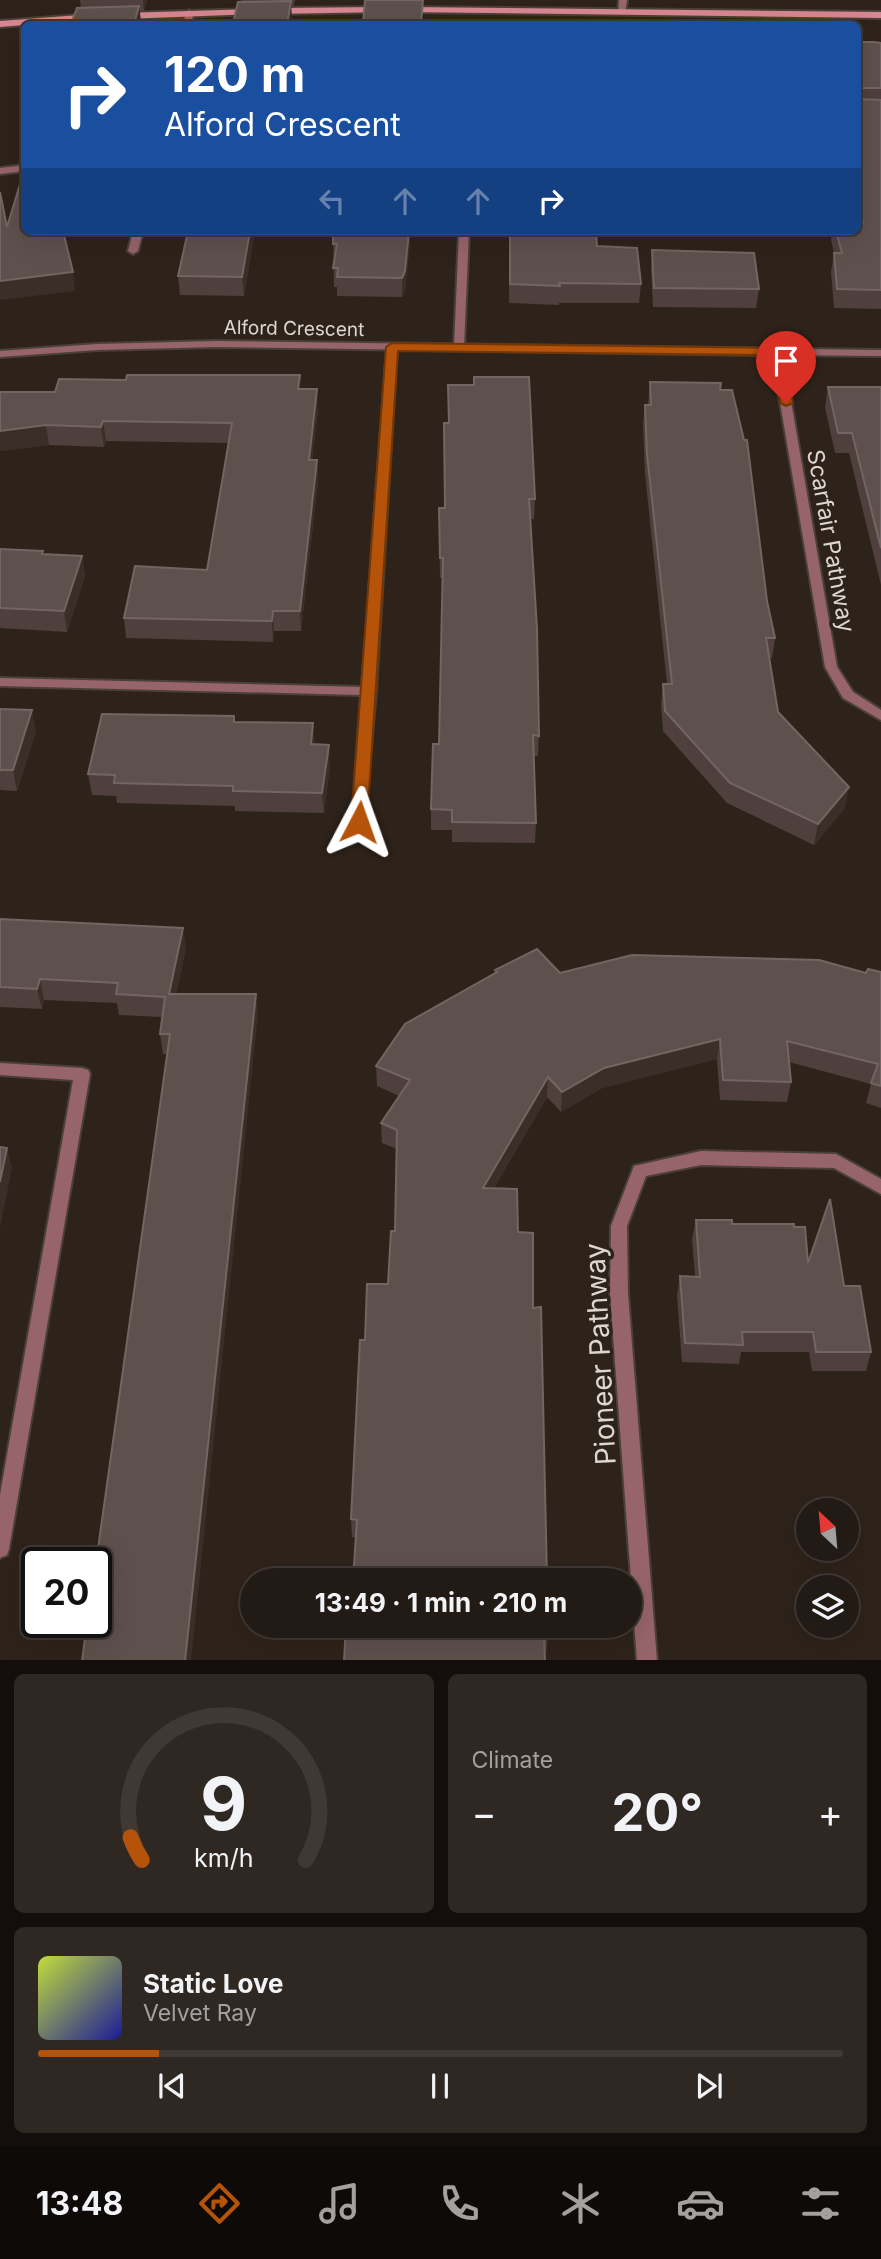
<!DOCTYPE html>
<meta charset="utf-8">
<style>
body{margin:0;font-family:Inter,sans-serif;background:#2e2722;color:#f1f3f6;height:100vh;display:flex;flex-direction:column;font-size:26px;white-space:nowrap}
*{box-sizing:border-box;margin:0}
p{font-size:23px;color:#a2a1a0}
.icon{flex:none;width:38px;height:38px;fill:none;stroke:currentColor;stroke-width:2;stroke-linecap:round;stroke-linejoin:round}
.map{position:relative;height:1660px;overflow:hidden}
.drawer{display:flex;flex-direction:column;gap:14px;padding:14px;background:#130e0b;flex:1}
.drawer>*{flex:none}
.hud{position:absolute;left:21px;top:21px;width:840px;height:214px;border-radius:10px;box-shadow:0 7px 28px #0002,0 0 0 2px #3f3834;background:#1a4fa0;color:#fff;overflow:hidden}
.needle{width:46px;rotate:334deg}
.controls{position:absolute;left:796px;top:1498px;display:grid;gap:14px}
.controls a{display:grid;place-items:center;width:63px;height:63px;border-radius:50%;background:#221a14;box-shadow:0 7px 28px #0002,0 0 0 2px #3f3834;font-size:35px}
.speed{position:absolute;left:21px;top:1547px;display:flex;gap:14px;font-size:35px;font-weight:700;text-align:center}
.speed>*{display:grid;place-content:center;width:91px;height:91px;border-radius:50%;background:#221a14;box-shadow:0 7px 28px #0002,0 0 0 2px #3f3834;line-height:1}
.speed .limit{border:4px solid #111;border-radius:10px;background:#fff;color:#111}
.pin{position:absolute;display:grid;place-items:center;width:60px;height:60px;color:#fff;margin:-72px -30px;border-radius:50% 50% 50% 0;rotate:-45deg;box-shadow:0 0 7px #0007}
.pin .icon{rotate:45deg}
.me{position:absolute;width:77px;margin:-38px;rotate:4deg;stroke-linejoin:round;filter:drop-shadow(0 0 5px #0008)}
.turn{display:flex;align-items:center;gap:24px;height:147px;padding:0 28px;font-size:32px}
.turn .icon{width:91px;height:91px;stroke-width:2.5}
.turn b{display:block;font-size:49px;line-height:60px}
.lanes{display:flex;align-items:center;height:66px;padding:0 28px;background:#0003;justify-content:center;gap:35px;direction:ltr}
.lanes .off{opacity:.35}
.big{font-size:52px;font-weight:700;line-height:1.1}
.drawer .card{flex:1;display:flex;flex-direction:column;justify-content:center;gap:10px;min-width:0;padding:0 24px;border-radius:10px;background:#2e2722}
.drawer .dial{align-items:center;gap:0}
.dial svg{height:182px;overflow:visible;fill:none;stroke:#3f3834;stroke-width:7;stroke-linecap:round;text-anchor:middle}
.dial text{fill:#f1f3f6;stroke:none}
.song{display:flex;align-items:center;gap:21px}
.cover{width:84px;height:84px;border-radius:10px;background:linear-gradient(135deg,hsl(70 70% 55%),hsl(240 70% 35%))}
.played{height:7px;border-radius:4px;background:linear-gradient(90deg,#b45309 15%,#3f3834 15%)}
.keys{display:flex;justify-content:space-around;direction:ltr}
.heat{display:flex;justify-content:space-between;align-items:center;font-size:38px;direction:ltr}
.drawer .tiles{flex:1;display:grid;gap:14px;grid-template-columns:1fr 1fr}
.card:last-child{grid-column:span 2}
.trip{position:absolute;left:240px;top:1568px;width:402px;height:70px;border-radius:35px;background:#221a14;box-shadow:0 7px 28px #0002,0 0 0 2px #3f3834;font-weight:700;line-height:70px;text-align:center}
.tabs{display:flex;height:112px;justify-content:space-around;align-items:center;background:#0e0a08;color:#a2a1a0}
.tabs .icon{width:49px;height:49px}
.tabs .on{color:#b45309}
.tabs b{font-size:32px;color:#f1f3f6}
.map>svg:first-child{display:block}
</style>
<div class="map">
<svg width="881" height="1661" viewBox="0 0 881 1661">
<rect width="100%" height="100%" fill="#2e231a"/>
<g fill="none" stroke-linecap="round" stroke-linejoin="round">
<g stroke="#4a4037" stroke-width="4">
<path id="lane" d="M189 10 193 13 192 24H184L185 13Z
M24 165V171L0 174V168Z
M133 231H143L138 251 133 254 128 251Z
M459 231H469L464 347 459 350 454 347Z
M392 344 397 347 376 691 364 825 359 827 352 822 361 695 0 686V678L362 687 387 347Z
M0 1063 82 1068 88 1070 90 1074 9 1549 7 1555 0 1558V1495L73 1080 0 1075Z"/>
</g>
<g stroke="#4a4037" stroke-width="4">
<path id="street" d="M619 0H627L625 14 618 12Z
M216 341 881 350V356L783 355 837 667 853 692 881 710V720L843 698 825 667 772 355 216 347 97 350 0 357V351L97 344Z
M701 1151 836 1154 881 1179V1194L834 1168 701 1165 646 1176 627 1226 628 1294 657 1661H637L610 1294 611 1226 634 1166Z"/>
</g>
<g stroke="#4a4037" stroke-width="4">
<path id="secondary" d="M383 7 386 8V12L274 14 270 11 274 8Z
M404 7 881 12V18L401 12V8Z
M254 9 257 10V14L124 19 120 16 124 13Z
M93 14 97 17 96 19 0 27V21Z"/>
</g>
<use href="#lane" fill="#97646b" fill-rule="evenodd"/>
<use href="#street" fill="#97646b" fill-rule="evenodd"/>
<use href="#secondary" fill="#d78792" fill-rule="evenodd"/>
</g>
<path fill="#4f3f3d" d="M80 0H147L144 12H140L141 23 81 8Z
M241 0H295L293 8H291V24H233Z
M858 42 881 43V309L834 308 831 272 834 253 831 240 832 231H858Z
M188 231H255L244 296 180 295 178 276Z
M333 231H411L405 290 402 297 337 296V287H334Z
M509 231H596L597 246 641 284 639 303H559V305L509 303Z
M652 250 759 289 756 308 653 307 651 269Z
M650 382 720 390 775 638 772 658H769L778 712 845 808 814 845 727 803 663 731 661 705 663 684H667L645 474 643 424 645 405H648Z
M448 385 535 499 534 519H530L539 736 538 756H534L536 823 535 843 452 842V830H431V809L439 744 443 578H440L439 508H445L448 423Z
M828 387H881V585L849 453H835L825 407Z
M301 389 318 409 312 460H317L318 480 301 631H274L273 642 126 638 124 618 207 570 229 443 106 441 104 447 49 445 0 451 55 392Z
M0 549 44 554 82 556 85 576 67 632 0 628Z
M0 709 36 731 17 791 0 790Z
M235 722 315 744 330 765 324 813 235 811V806L117 803 116 796 92 795 88 774Z
M0 919 186 948 176 994 258 1014 167 1054H163L160 1034 162 1017 119 1015 117 1003 44 1000 42 1009 0 1007Z
M495 970 560 973 881 972V1108L866 1103 871 1084 789 1062 791 1082 787 1102 720 1100 717 1059 602 1088 561 1112 547 1097 494 1188 356 1538 352 1537 351 1519 365 1340 388 1284 395 1231 397 1149 382 1143 381 1123 399 1096 377 1086 376 1066 495 972Z
M696 1220 732 1224 794 1227 808 1263 844 1286 871 1352 866 1371H812L809 1352H741L739 1364 682 1362 677 1296 680 1276H695L692 1239Z
M346 1626 548 1637 546 1654H544Z"/>
<path fill="#3b2d28" d="M143 0H147L144 12Z
M291 1 292 19 291 24H287Z
M139 6 141 24H134Z
M250 231H255L244 296 242 277Z
M409 231H411L405 290 402 297V278Z
M73 272 75 291 0 300V281Z
M317 389 318 409 310 480 309 460Z
M103 421 106 441 104 447 101 427Z
M46 425 49 445 0 451V431Z
M317 460 318 480 301 631 300 611Z
M82 556 85 576 67 632 64 611Z
M273 611 274 631 273 642 272 621Z
M32 710 36 731 17 791 13 770Z
M313 723 315 744H311Z
M329 745 330 765 324 813 322 793Z
M849 787 845 808 814 845 818 824Z
M183 928 186 948 172 1014 169 994Z
M40 979 44 1000 42 1009 37 989Z
M256 994 258 1014 191 1661H185Z
M720 1039 717 1059 602 1088 561 1112 562 1092 604 1068Z
M548 1077 547 1097 482 1208 483 1188Z
M7 1148 12 1168 0 1228V1182Z"/>
<path fill="#5e504d" stroke="#726562" stroke-width="2" d="M365 0H423L421 24H363Z
M291 1 287 24H233L238 2Z
M139 6 134 24H71L77 8Z
M858 42H874L881 43V88H861L858 91 859 99 881 100V290L837 289 834 253H842L836 231H858V222H863L858 203Z
M24 171V231H63L73 272 0 281V192L7 227Z
M188 231H250L242 277 178 276Z
M333 231H409L405 271 402 278 337 277 338 268H333L337 244H333Z
M510 231H596L597 246 637 248 641 284 559 283 560 286 510 284Z
M652 250 754 253 759 289 654 288Z
M127 375H300L298 389H317L309 460H317L300 611H273L272 621 124 618 135 566 207 570 232 423 103 421 101 427 46 425 0 431V392H55L59 379 126 380Z
M474 377H529L535 499H529L537 629 539 736 533 735 536 823 452 822V810L431 809 433 744H439L443 558H440L439 508H445L444 423H449L448 385H474Z
M650 382 721 383 720 390H732L744 440H747L767 601 775 638H766L778 712 849 787 818 824 730 783 665 711 663 684H672L647 454 645 405H651Z
M828 387H881V548L852 433H838Z
M0 549 43 551 42 554 82 556 64 611 0 608Z
M0 709 32 710 13 770H0Z
M102 714 234 716V722L313 723 311 744 329 745 322 793 233 791V786L114 783 115 775 88 774Z
M0 919 183 928 169 994H256L185 1661H82L87 1622H96V1563L170 1034H160L165 997 116 994 118 983 40 979 37 989 0 987Z
M537 949 560 973 632 955 819 960 866 973 868 969 881 972V1086L871 1083 878 1064 787 1041 791 1082 723 1080 720 1039 604 1068 562 1092 548 1077 483 1188 517 1189 518 1232 533 1233V1308L541 1307 547 1580H353L357 1520 351 1519 360 1340H365L367 1284H388L391 1231H395L397 1130 381 1123 410 1080 376 1066 405 1024 497 972 495 970Z
M0 1147 7 1148 0 1182Z
M830 1199 844 1286H860L871 1352H816L813 1332H742L743 1345 685 1343 680 1276 700 1277 696 1220H732V1224H794V1227H805L808 1263Z
M346 1626H548V1637H544L545 1661H344Z"/>
<path fill="#b45309" stroke="#753606" stroke-width="2" d="M392 343 777 348 783 351 793 403 786 406 780 403 772 355 398 351 367 822 359 828 351 822 386 347Z"/>
<g text-anchor="middle" stroke-width="7" stroke-linejoin="round" paint-order="stroke">
<g font-size="19" fill="#ded7d1" stroke="#2e231a">
<text transform="translate(294 328) rotate(1)" y="7">Alford Crescent</text>
</g>
<g font-size="23" fill="#ded7d1" stroke="#2e231a">
<text transform="translate(831 541) rotate(80)" y="8">Scarfair Pathway</text>
</g>
<g font-size="28" fill="#ded7d1" stroke="#2e231a">
<text transform="translate(600 1354) rotate(-93)" y="10">Pioneer Pathway</text>
</g>
</g>
</svg>
<div class="controls">
<a><svg class="needle" viewBox="-14 -14 28 28"><path d="M0-13l5 13h-10z" fill="#e53935"/><path d="M0 13l5-13h-10z" fill="#a2a1a0"/></svg></a>
<a><svg class="icon" aria-label="layers" viewBox="0 0 24 24"><path d="M12 4l9 5-9 5-9-5zM3 14l9 5 9-5"/></svg></a>
</div>
<div class="speed"><div class="limit">20</div></div>
<div class="pin" style="left:786px;top:403px;background:#d93025"><svg class="icon" aria-label="arrive" viewBox="0 0 24 24"><path d="M6 21V4h12l-3 4 3 4H6"/></svg></div>
<svg class="me" style="left:359px;top:822px" viewBox="-20 -20 40 40"><path d="M0-17L14 15 0 8-14 15z" fill="#b45309" stroke="#fff" stroke-width="4"/></svg>
<div class="trip">13:49 · 1 min · 210 m</div>
<div class="hud">
<div class="turn"><svg class="icon" aria-label="right" viewBox="0 0 24 24"><path d="M7 20v-9h11M14 6l5 5-5 5"/></svg><div><b>120 m</b>Alford Crescent</div></div>
<div class="lanes"><svg class="icon off" aria-label="left" viewBox="0 0 24 24"><path d="M17 20v-9H6M10 6l-5 5 5 5"/></svg><svg class="icon off" aria-label="ahead" viewBox="0 0 24 24"><path d="M12 20V5M6 11l6-6 6 6"/></svg><svg class="icon off" aria-label="ahead" viewBox="0 0 24 24"><path d="M12 20V5M6 11l6-6 6 6"/></svg><svg class="icon" aria-label="right" viewBox="0 0 24 24"><path d="M7 20v-9h11M14 6l5 5-5 5"/></svg></div>
</div>
</div>
<section class="drawer">
<div class="tiles">
<div class="card dial"><svg viewBox="0 0 100 80">
<path d="M14 69A42 42 0 1 1 86 69"/>
<path d="M14 69A42 42 0 0 1 9 59" stroke="#b45309"/>
<text x="50" y="56" font-size="32" font-weight="700">9</text>
<text x="50" y="72" font-size="11">km/h</text>
</svg></div>
<div class="card"><p>Climate</p>
<div class="heat"><a>−</a><b class="big">20°</b><a>+</a></div>
</div>
<div class="card">
<div class="song"><i class="cover"></i><div><b>Static Love</b><p>Velvet Ray</p></div></div>
<div class="played"></div>
<div class="keys"><svg class="icon" aria-label="previous" viewBox="0 0 24 24"><path d="M18 5L8 12l10 7zM5 5v14"/></svg><svg class="icon" aria-label="pause" viewBox="0 0 24 24"><path d="M8 5v14M16 5v14"/></svg><svg class="icon" aria-label="next" viewBox="0 0 24 24"><path d="M6 5l10 7-10 7zM19 5v14"/></svg></div>
</div>
</div>
</section>
<nav class="tabs">
<b>13:48</b>
<svg class="icon on" aria-label="directions" viewBox="0 0 24 24"><path d="M12 3l9 9-9 9-9-9zM9 14v-3h6M13 9l2 2-2 2"/></svg>
<svg class="icon" aria-label="music" viewBox="0 0 24 24"><path d="M9 18V5l10-2v13"/><circle cx="6" cy="18" r="3"/><circle cx="16" cy="16" r="3"/></svg>
<svg class="icon" aria-label="phone" viewBox="0 0 24 24"><path d="M5 4h4l2 5-3 2q2 4 5 5l2-3 5 2v4C11 20 4 13 5 4z"/></svg>
<svg class="icon" aria-label="climate" viewBox="0 0 24 24"><path d="M12 3v18M4 7l16 10M4 17L20 7"/></svg>
<svg class="icon" aria-label="car" viewBox="0 0 24 24"><path d="M5 17H2v-5l4-1 3-4h7l3 4 3 1v5h-3M9 17h6M6 11h13"/><circle cx="7" cy="17" r="2"/><circle cx="17" cy="17" r="2"/></svg>
<svg class="icon" aria-label="filters" viewBox="0 0 24 24"><path d="M4 7h16M4 17h16"/><circle cx="9" cy="7" r="2"/><circle cx="15" cy="17" r="2"/></svg>
</nav>
